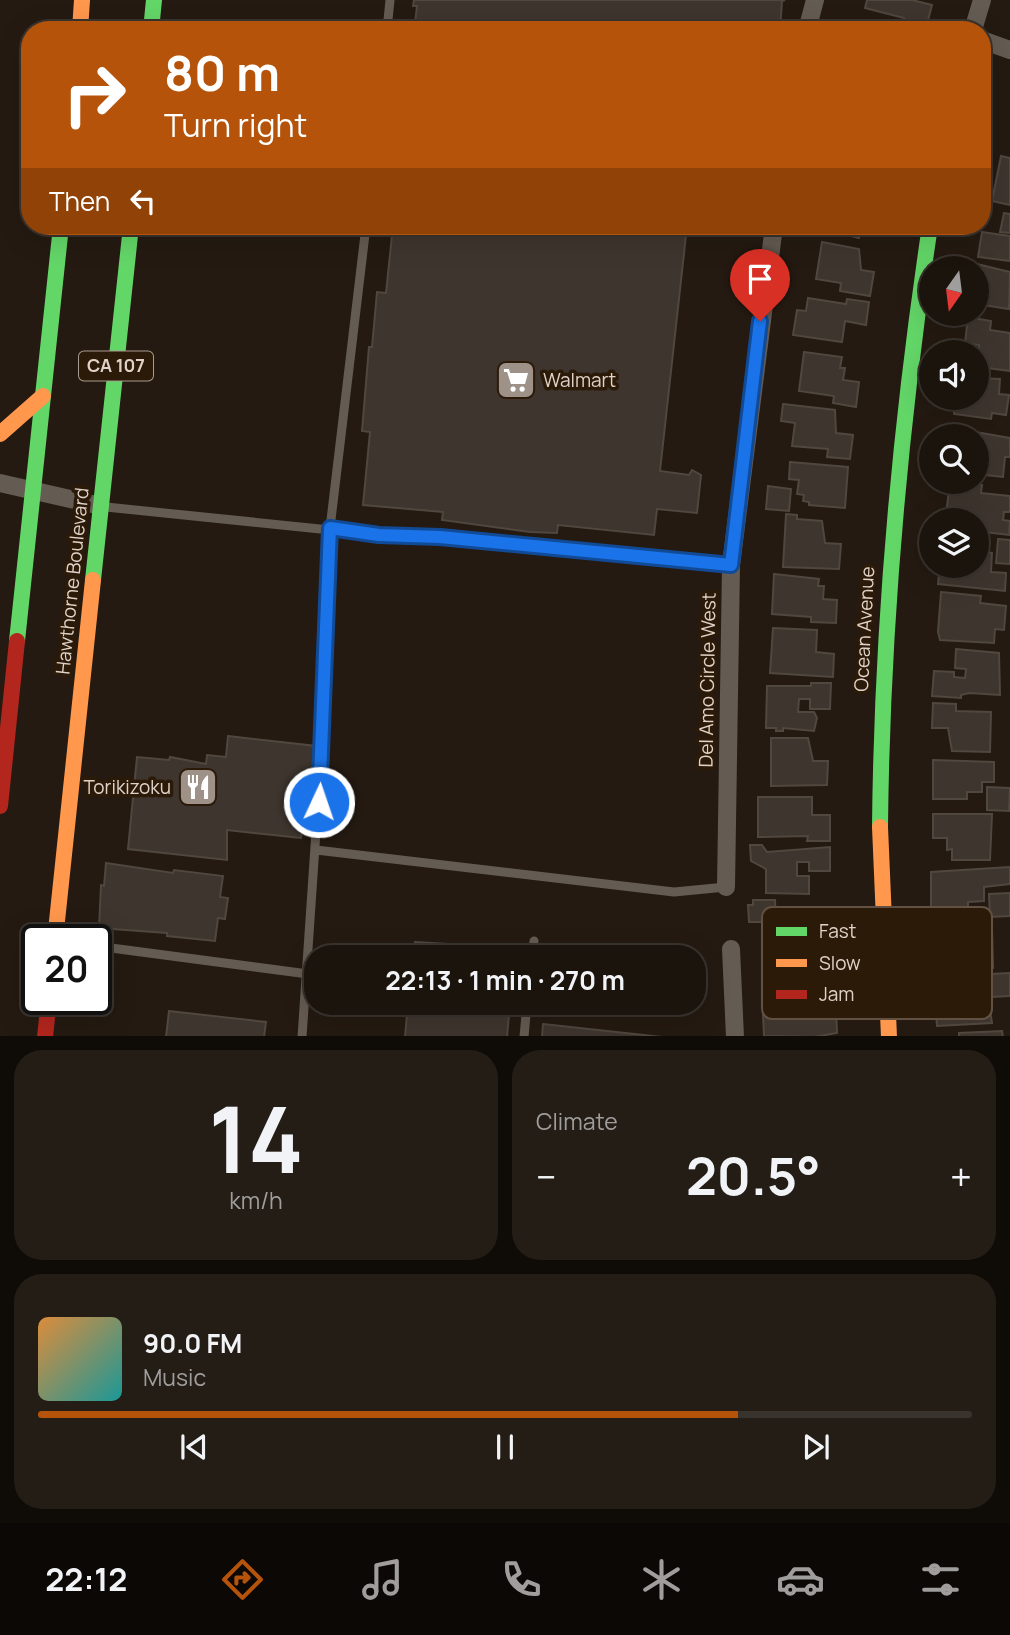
<!DOCTYPE html>
<meta charset="utf-8">
<style>
body{margin:0;font-family:Manrope,sans-serif;background:#241d16;color:#f1f3f6;height:100vh;display:flex;flex-direction:column;font-size:26px;white-space:nowrap}
*{box-sizing:border-box;margin:0}
p{font-size:23px;color:#a09e9d}
.icon{flex:none;width:38px;height:38px;fill:none;stroke:currentColor;stroke-width:2;stroke-linecap:round;stroke-linejoin:round}
.map{position:relative;height:1036px;overflow:hidden}
.sheet{display:flex;flex-direction:column;gap:14px;padding:14px;background:#0f0b07;flex:1}
.sheet>*{flex:none}
.banner{position:absolute;left:21px;top:21px;width:970px;height:214px;border-radius:28px;box-shadow:0 7px 28px #0002,0 0 0 2px #39332e;background:#b45309;color:#fff;overflow:hidden}
.needle{width:46px;rotate:194deg}
.controls{position:absolute;left:919px;top:256px;display:grid;gap:14px}
.controls a{display:grid;place-items:center;width:70px;height:70px;border-radius:50%;background:#1b140d;box-shadow:0 7px 28px #0002,0 0 0 2px #39332e;font-size:35px}
.speed{position:absolute;left:21px;top:924px;display:flex;gap:14px;font-size:35px;font-weight:700;text-align:center}
.speed>*{display:grid;place-content:center;width:91px;height:91px;border-radius:50%;background:#1b140d;box-shadow:0 7px 28px #0002,0 0 0 2px #39332e;line-height:1}
.speed .limit{border:4px solid #111;border-radius:10px;background:#fff;color:#111}
.pin{position:absolute;display:grid;place-items:center;width:60px;height:60px;color:#fff;margin:-72px -30px;border-radius:50% 50% 50% 0;rotate:-45deg;box-shadow:0 0 7px #0007}
.pin .icon{rotate:45deg}
.me{position:absolute;width:77px;margin:-38px;rotate:3deg;stroke-linejoin:round;filter:drop-shadow(0 0 5px #0008)}
.turn{display:flex;align-items:center;gap:24px;height:147px;padding:0 28px;font-size:32px}
.turn .icon{width:91px;height:91px;stroke-width:2.5}
.turn b{display:block;font-size:49px;line-height:60px}
.then{display:flex;align-items:center;height:66px;padding:0 28px;background:#0003;gap:14px;font-size:26px}
.big{font-size:52px;font-weight:700;line-height:1.1}
.sheet .widget{flex:1;display:flex;flex-direction:column;justify-content:center;gap:10px;min-width:0;padding:0 24px;border-radius:28px;background:#241d16}
.sheet .dial{align-items:center;gap:0}
.dial b{font-size:91px;line-height:1}
.song{display:flex;align-items:center;gap:21px}
.cover{width:84px;height:84px;border-radius:10px;background:linear-gradient(135deg,hsl(30 70% 55%),hsl(180 70% 35%))}
.played{height:7px;border-radius:4px;background:linear-gradient(90deg,#b45309 75%,#39332e 75%)}
.keys{display:flex;justify-content:space-around;direction:ltr}
.heat{display:flex;justify-content:space-between;align-items:center;font-size:38px;direction:ltr}
.sheet .tiles{flex:1;display:grid;gap:14px;grid-template-columns:1fr 1fr}
.widget:last-child{grid-column:span 2}
.trip{position:absolute;left:304px;top:945px;width:402px;height:70px;border-radius:28px;background:#1b140d;box-shadow:0 7px 28px #0002,0 0 0 2px #39332e;font-weight:700;line-height:70px;text-align:center}
.menu{display:flex;height:112px;justify-content:space-around;align-items:center;background:#0b0805;color:#a09e9d}
.menu .icon{width:49px;height:49px}
.menu .active{color:#b45309}
.menu b{font-size:32px;color:#f1f3f6}
.map>svg:first-child{display:block}
</style>
<div class="map">
<svg width="1010" height="1037" viewBox="0 0 1010 1037">
<rect width="100%" height="100%" fill="#241a11"/>
<path fill="#3e352e" stroke="#50473f" stroke-width="2" d="M414 0H785L782 1 780 30H402L403 22 415 23 417 6H413Z
M867 0H912L932 5 926 28 903 22 904 18 865 8Z
M868 22 900 29 909 30H866Z
M1001 156 1010 158V205L992 201Z
M1004 213 1010 214V233L1000 232Z
M393 226H687L660 471 689 475 692 470 701 475 697 513 657 509 654 535 558 525 557 533 530 532 442 520 443 512 363 505 370 432 362 431 369 347H372L377 292 386 293Z
M861 226 859 238 816 227V226Z
M982 232 1010 236V261L978 257Z
M822 242 859 249 861 270 874 272 870 296 840 291 841 283 816 279Z
M977 264 1010 272 1009 309 976 304Z
M808 298 846 304 847 299 869 302 866 325 845 321 842 342 793 335 797 310 806 311Z
M968 317 991 321 990 330 1010 333V371L980 367 979 345 965 343Z
M804 352 842 357 840 368H845L843 380 859 382 856 407 833 403 834 396 799 391Z
M976 378 1000 379 999 394 1009 395 1006 415 992 413 991 419 954 414 956 397H976Z
M783 404 835 410 836 433 853 435 850 459 827 457 828 449 792 446 795 423 781 421Z
M953 428 1010 438V457H1005L1003 477 976 474V436H952Z
M790 462 848 467 845 508 809 505V502L803 501 804 495 797 494 799 480 789 479Z
M950 481 982 485 981 493 1010 496V512H1004L1003 520 1010 521 1009 535 976 531V520L960 519 961 509 947 507Z
M768 486 791 489 789 511 766 509Z
M786 514 797 515V519L822 521 825 543 841 544 839 569 783 567Z
M998 539 1010 540V564L996 563Z
M976 551 992 553 991 572 1006 573 1005 591 938 584 940 565H976Z
M774 574 819 579 818 586H824L823 599 837 600 836 623 811 622V617L772 614Z
M941 592 981 596 980 603 1006 606 1004 630 995 629 994 643 940 640 938 632Z
M773 628 817 630 816 652 834 654 833 677 770 673Z
M956 649 999 653 1000 695 969 693 961 695V698L932 696 934 671 954 672V677L965 678 966 669 955 668Z
M811 683H831L830 709H810V699H799L798 712H814L817 718 814 731 783 728V731H776V728H766L767 686H811Z
M933 703 956 704V711L991 712 990 752 952 751 948 728H932Z
M228 736 316 746 301 838 227 830V860L128 849 137 757 169 760 170 757 206 764 207 755 226 757Z
M771 738H808L813 761H828L827 785 771 786Z
M933 760 994 762V782H982V792H967V799H933Z
M987 787 1010 788 1009 811 987 810Z
M758 797H812V815H830V841H807L808 836 758 837Z
M933 814H992L990 860H952V849L947 850V838H933Z
M750 845H762L767 852 830 847V871H809V862H797V876H809V894L766 893V869L751 861Z
M106 863 173 873 174 870 223 876 220 897 228 898 225 919 218 918 215 941 167 936V933L99 928 101 885 104 886Z
M1010 867V884L984 887V901L968 902V908L931 910V872Z
M1010 893V916L990 917 989 894Z
M753 900H775L776 922H749L748 905H753Z
M958 922V926L972 924V931L992 930 993 968 937 970 936 956H948V950H932V923Z
M415 942 481 946 480 949 515 953V957H413Z
M1010 973V996L992 997 991 974Z
M970 983V992L987 991 992 1023 937 1026 935 999 940 998 939 985Z
M408 1003H450V1006L461 1007 462 1003H510L507 1037H405Z
M836 1009 837 1033 814 1037 764 1036 763 1014Z
M169 1011 266 1022 264 1037H166Z
M543 1024 662 1037H542Z
M1002 1031 1003 1037H959V1033Z"/>
<g fill="none" stroke-linecap="round" stroke-linejoin="round">
<path stroke="#645b52" stroke-width="9" d="M387 30 390 0
M106 507 379 535 440 537 731 565
M316 850 674 892 726 887
M96 946 308 974
M532 957 534 941
M302 1037 323 729 330 528 366 226
M524 1037 527 1003"/>
<path stroke="#645b52" stroke-width="18" d="M807 30 815 0
M973 30 982 0
M982 40 1010 50
M0 483 101 506
M726 887 731 565 774 226
M731 949 735 1037"/>
<path stroke="#63d668" stroke-width="16" d="M151 30 154 0
M93 580 131 226
M17 641 61 226
M880 827C882 625 900 426 930 226"/>
<path stroke="#ff974d" stroke-width="16" d="M80 30 82 0
M0 434 43 396
M880 827 889 1037
M55 940 93 580"/>
<path stroke="#b3261e" stroke-width="16" d="M0 806 17 641
M45 1037 49 999"/>
</g>
<g fill="none" stroke-linecap="round" stroke-linejoin="round">
<g stroke="#114b97" stroke-width="18">
<path id="route" d="M319 802 330 528 379 535 440 537 731 565 760 321"/>
</g>
<use href="#route" stroke="#1a73e8" stroke-width="12"/>
</g>
<defs>
<g id="supermarket-square" transform="scale(2.0125)"><rect x="-9" y="-9" width="18" height="18" rx="4" fill="#9e9288" stroke="#2c1a09"/><path d="M-6-5.5h2.5l.6 2H6L4.5 2H-2.5L-4.4-4H-6ZM-1.5 3.2a1.3 1.3 0 1 0 .1 0ZM3 3.2a1.3 1.3 0 1 0 .1 0Z" fill="#fff"/></g>
<g id="restaurant-square" transform="scale(2.0125)"><rect x="-9" y="-9" width="18" height="18" rx="4" fill="#9e9288" stroke="#2c1a09"/><path d="M-5-6h1v4h1v-4h1v4h1v-4h1v5L-1.5 .5V6h-2V.5L-5-1ZM5-6V6H3V1.5H1.5Q1.5-4 5-6Z" fill="#fff"/></g>
</defs>
<g fill-rule="evenodd">
<use href="#supermarket-square" x="516" y="380"/>
<use href="#restaurant-square" x="198" y="787"/>
</g>
<g text-anchor="middle" stroke-width="7" stroke-linejoin="round" paint-order="stroke">
<rect fill="#2c1a09" stroke="#a99b8f" stroke-width="2" x="79" y="351.5" width="74" height="29" rx="5"/>
<g font-size="18" font-weight="bold" fill="#dfd2c8">
<text x="116" y="372">CA 107</text>
</g>
<g font-size="19" fill="#dfd2c8" stroke="#2c1a09" text-anchor="start">
<text x="543" y="387">Walmart</text>
<text x="171" y="794" text-anchor="end">Torikizoku</text>
</g>
<g font-size="19" fill="#dfd2c8" stroke="#2c1a09">
<text transform="translate(72 581) rotate(-84)" y="7">Hawthorne Boulevard</text>
<text transform="translate(864 629) rotate(-87)" y="7">Ocean Avenue</text>
<text transform="translate(707 680) rotate(-89)" y="7">Del Amo Circle West</text>
</g>
</g>
<rect x="762" y="907" width="230" height="112" rx="10" fill="#2c1a09" stroke="#625142" stroke-width="2"/>
<rect x="776" y="927" width="31" height="9" fill="#63d668"/>
<rect x="776" y="959" width="31" height="8" fill="#ff974d"/>
<rect x="776" y="990" width="31" height="9" fill="#b3261e"/>
<g font-size="19" fill="#dfd2c8">
<text x="819" y="938">Fast</text>
<text x="819" y="970">Slow</text>
<text x="819" y="1001">Jam</text>
</g>
</svg>
<div class="controls">
<a><svg class="needle" viewBox="-14 -14 28 28"><path d="M0-13l5 13h-10z" fill="#e53935"/><path d="M0 13l5-13h-10z" fill="#a09e9d"/></svg></a>
<a><svg class="icon" aria-label="sound" viewBox="0 0 24 24"><path d="M4 9h4l5-4v14l-5-4H4zM17 9q2 3 0 6"/></svg></a>
<a><svg class="icon" aria-label="search" viewBox="0 0 24 24"><circle cx="10" cy="10" r="6"/><path d="M15 15l6 6"/></svg></a>
<a><svg class="icon" aria-label="layers" viewBox="0 0 24 24"><path d="M12 4l9 5-9 5-9-5zM3 14l9 5 9-5"/></svg></a>
</div>
<div class="speed"><div class="limit">20</div></div>
<div class="pin" style="left:760px;top:321px;background:#d93025"><svg class="icon" aria-label="arrive" viewBox="0 0 24 24"><path d="M6 21V4h12l-3 4 3 4H6"/></svg></div>
<svg class="me" style="left:319px;top:802px" viewBox="-20 -20 40 40"><circle r="17" fill="#1a73e8" stroke="#fff" stroke-width="3"/><path d="M0-11L8 9 0 5-8 9z" fill="#fff"/></svg>
<div class="trip">22:13 · 1 min · 270 m</div>
<div class="banner">
<div class="turn"><svg class="icon" aria-label="right" viewBox="0 0 24 24"><path d="M7 20v-9h11M14 6l5 5-5 5"/></svg><div><b>80 m</b>Turn right</div></div>
<div class="then">Then<svg class="icon" aria-label="left" viewBox="0 0 24 24"><path d="M17 20v-9H6M10 6l-5 5 5 5"/></svg></div>
</div>
</div>
<section class="sheet">
<div class="tiles">
<div class="widget dial"><b>14</b><p>km/h</p></div>
<div class="widget"><p>Climate</p>
<div class="heat"><a>−</a><b class="big">20.5°</b><a>+</a></div>
</div>
<div class="widget">
<div class="song"><i class="cover"></i><div><b>90.0 FM</b><p>Music</p></div></div>
<div class="played"></div>
<div class="keys"><svg class="icon" aria-label="previous" viewBox="0 0 24 24"><path d="M18 5L8 12l10 7zM5 5v14"/></svg><svg class="icon" aria-label="pause" viewBox="0 0 24 24"><path d="M8 5v14M16 5v14"/></svg><svg class="icon" aria-label="next" viewBox="0 0 24 24"><path d="M6 5l10 7-10 7zM19 5v14"/></svg></div>
</div>
</div>
</section>
<nav class="menu">
<b>22:12</b>
<svg class="icon active" aria-label="directions" viewBox="0 0 24 24"><path d="M12 3l9 9-9 9-9-9zM9 14v-3h6M13 9l2 2-2 2"/></svg>
<svg class="icon" aria-label="music" viewBox="0 0 24 24"><path d="M9 18V5l10-2v13"/><circle cx="6" cy="18" r="3"/><circle cx="16" cy="16" r="3"/></svg>
<svg class="icon" aria-label="phone" viewBox="0 0 24 24"><path d="M5 4h4l2 5-3 2q2 4 5 5l2-3 5 2v4C11 20 4 13 5 4z"/></svg>
<svg class="icon" aria-label="climate" viewBox="0 0 24 24"><path d="M12 3v18M4 7l16 10M4 17L20 7"/></svg>
<svg class="icon" aria-label="car" viewBox="0 0 24 24"><path d="M5 17H2v-5l4-1 3-4h7l3 4 3 1v5h-3M9 17h6M6 11h13"/><circle cx="7" cy="17" r="2"/><circle cx="17" cy="17" r="2"/></svg>
<svg class="icon" aria-label="filters" viewBox="0 0 24 24"><path d="M4 7h16M4 17h16"/><circle cx="9" cy="7" r="2"/><circle cx="15" cy="17" r="2"/></svg>
</nav>
